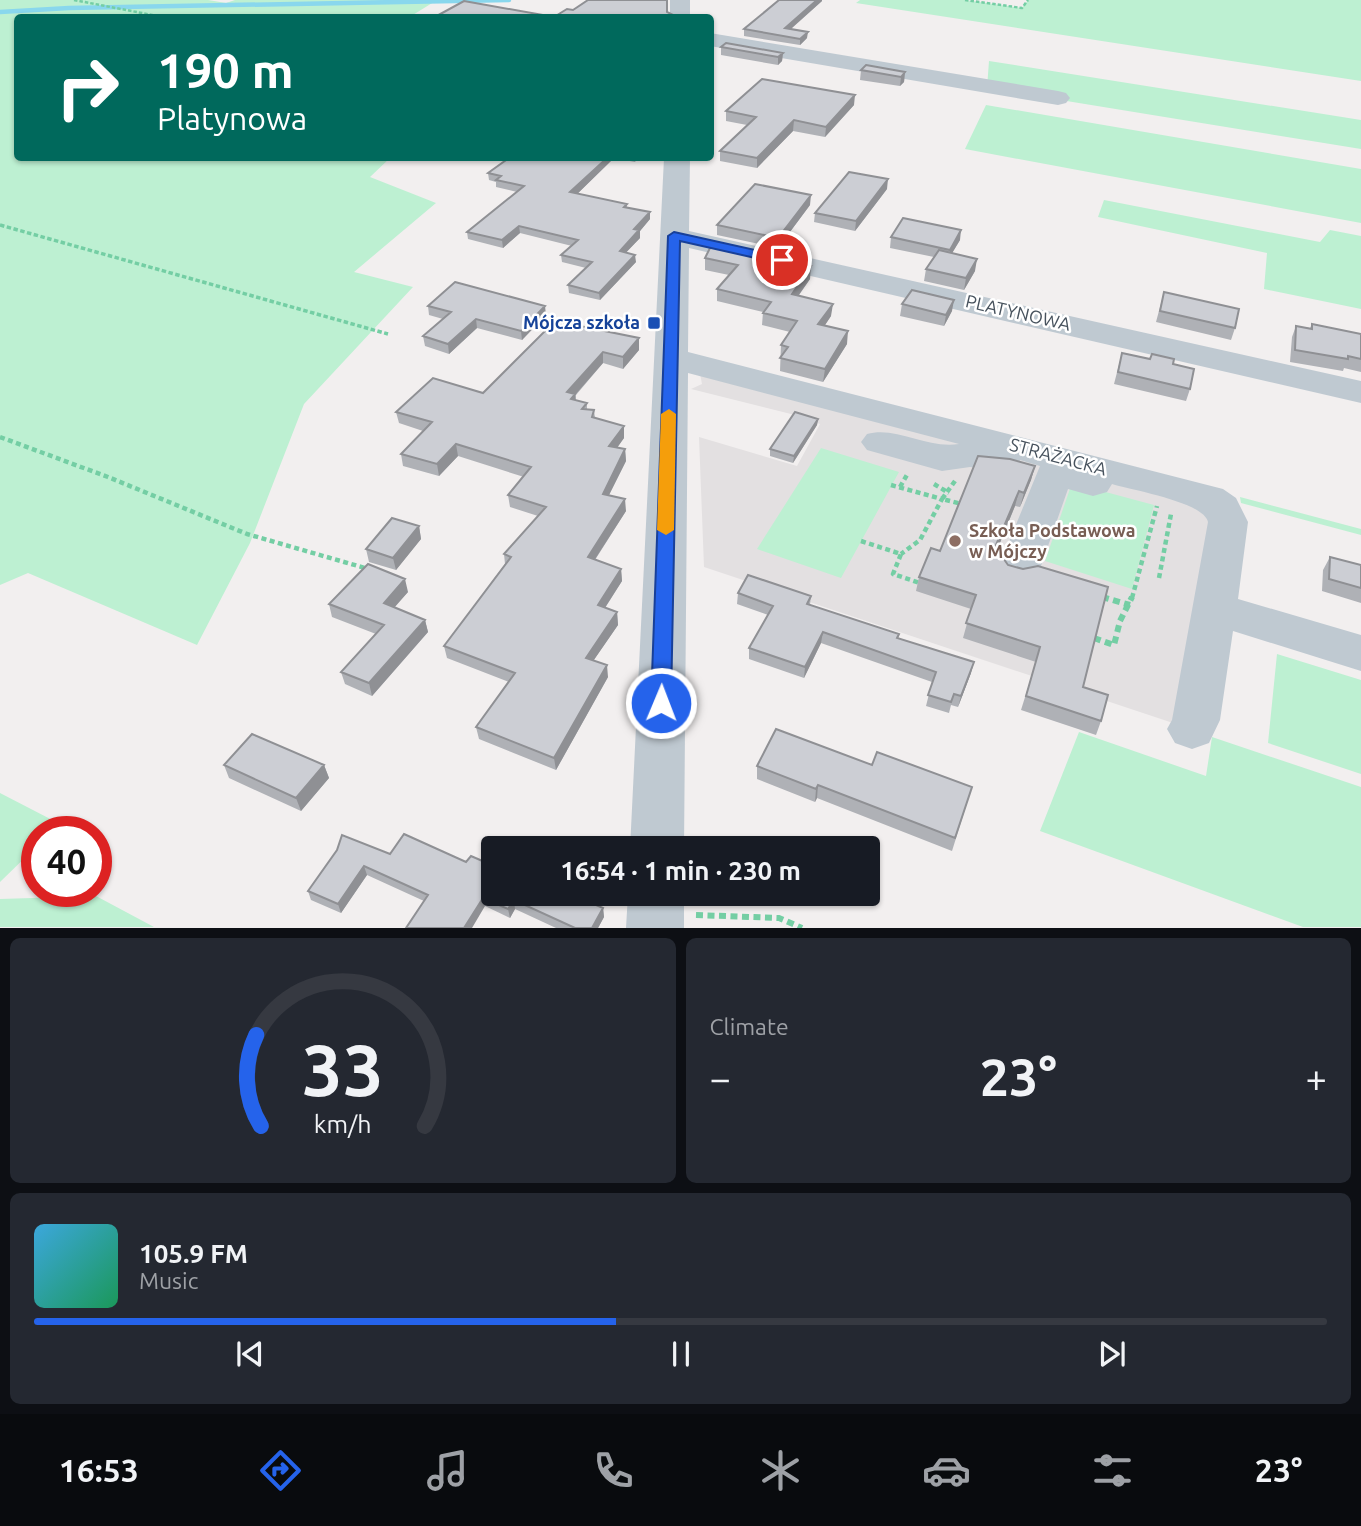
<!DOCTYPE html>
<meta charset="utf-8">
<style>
body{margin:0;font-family:Ubuntu,sans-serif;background:#242831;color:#f1f3f6;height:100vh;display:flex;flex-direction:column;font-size:26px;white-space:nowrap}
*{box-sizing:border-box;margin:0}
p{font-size:23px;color:#9ea1a6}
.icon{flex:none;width:38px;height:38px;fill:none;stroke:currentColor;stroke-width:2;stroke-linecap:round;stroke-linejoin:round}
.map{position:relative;height:928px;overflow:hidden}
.sheet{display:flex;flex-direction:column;gap:10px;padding:10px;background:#0d0f14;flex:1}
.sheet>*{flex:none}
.top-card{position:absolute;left:14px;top:14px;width:700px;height:147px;border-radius:7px;box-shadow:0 2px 5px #0004;background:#00695c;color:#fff;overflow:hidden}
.speed{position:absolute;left:21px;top:816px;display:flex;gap:14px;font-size:35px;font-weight:700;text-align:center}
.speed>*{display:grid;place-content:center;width:91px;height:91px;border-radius:50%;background:#171b24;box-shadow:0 2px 5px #0004;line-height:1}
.speed .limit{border:10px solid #d22;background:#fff;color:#111}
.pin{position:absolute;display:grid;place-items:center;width:60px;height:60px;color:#fff;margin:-30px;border:4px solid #fff;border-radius:50%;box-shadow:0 2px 7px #0007}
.me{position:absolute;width:77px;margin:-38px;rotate:1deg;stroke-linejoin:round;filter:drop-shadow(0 0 5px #0008)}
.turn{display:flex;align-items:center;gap:24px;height:147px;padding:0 28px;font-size:32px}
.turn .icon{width:91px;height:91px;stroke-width:2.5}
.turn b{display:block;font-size:49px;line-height:60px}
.big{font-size:52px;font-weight:600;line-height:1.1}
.sheet .widget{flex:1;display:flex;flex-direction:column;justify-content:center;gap:10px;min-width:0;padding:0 24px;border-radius:10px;background:#242831}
.sheet .dial{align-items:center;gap:0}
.dial svg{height:182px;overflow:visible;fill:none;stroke:#363941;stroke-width:7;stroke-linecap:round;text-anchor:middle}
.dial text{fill:#f1f3f6;stroke:none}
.song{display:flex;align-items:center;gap:21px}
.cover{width:84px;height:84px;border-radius:10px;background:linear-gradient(135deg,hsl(200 70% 55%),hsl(150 70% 35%))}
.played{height:7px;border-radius:4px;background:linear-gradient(90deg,#2563eb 45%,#363941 45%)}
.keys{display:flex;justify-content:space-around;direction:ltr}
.heat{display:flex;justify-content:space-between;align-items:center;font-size:38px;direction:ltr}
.sheet .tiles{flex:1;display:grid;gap:10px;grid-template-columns:1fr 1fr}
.widget:last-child{grid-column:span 2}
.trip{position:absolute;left:481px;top:836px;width:399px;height:70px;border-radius:7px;background:#171b24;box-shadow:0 2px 5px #0004;font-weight:600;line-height:70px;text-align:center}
.dock{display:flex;height:112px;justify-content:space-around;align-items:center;background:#090b0e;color:#9ea1a6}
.dock .icon{width:49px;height:49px}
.dock .selected{color:#2563eb}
.dock b{font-size:32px;color:#f1f3f6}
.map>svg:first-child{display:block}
</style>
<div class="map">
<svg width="1361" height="928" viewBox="0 0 1361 928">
<rect width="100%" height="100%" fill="#f2efef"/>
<path fill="#e3e0e1" d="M699 368 1197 503 1211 515 1176 724 704 567 699 437 797 466 820 424 791 414 691 389 702 384Z"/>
<path fill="#bdf0d2" d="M0 0H208L226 3 235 0H437L408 18H18V158H390L370 177 436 203 354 272 413 287 304 404 250 543 197 645 28 573 0 585Z
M860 0H965L1022 8 1028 0H1361V81L856 3Z
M989 61 1361 120V149L987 88Z
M986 105 1361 169V223L965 149Z
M1104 200 1320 242 1330 230 1361 236V309L1264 289 1267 253 1098 217Z
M821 448 899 472 841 578 757 549Z
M1072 483 1154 505 1132 589 1045 561Z
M1240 497 1361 529V535L1241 503Z
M1277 654 1361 680V774L1268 743Z
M1079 732 1206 776 1212 737 1361 787V927H1303L1040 831Z
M0 793 60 824 52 831H37V846L0 882Z
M96 896 154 927H0V899Z"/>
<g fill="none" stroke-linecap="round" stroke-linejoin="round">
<path stroke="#89d7ed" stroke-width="4.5" d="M0 12 69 8 509 0"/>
<path stroke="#74cea4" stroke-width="2.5" stroke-dasharray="3.5 2" stroke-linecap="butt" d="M74 0 168 18
M965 0 1022 8 1028 0"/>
<path stroke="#74cea4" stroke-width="3.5" stroke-dasharray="4.5 2.5" stroke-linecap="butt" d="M0 225 388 334"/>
<path stroke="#74cea4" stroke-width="4.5" stroke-dasharray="5 3.5" stroke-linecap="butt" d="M0 437 108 477 247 534 365 568
M955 481 942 499 962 504
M934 484 949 493
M891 485 942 499 920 540 901 554
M900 487 908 473
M861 541 901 554 893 574 920 583
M1159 578 1171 514
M1100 596 1108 598
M1132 598 1157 506"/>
<path stroke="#74cea4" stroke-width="6" stroke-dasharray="7 4.5" stroke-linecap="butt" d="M1102 597 1130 605
M1094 638 1114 645 1120 621 1132 597
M696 915 779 918 802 928"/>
<path fill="#bfc9d1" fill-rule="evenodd" d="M670 0H690V18H670Z
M710 33 1058 91 1066 93 1070 98 1066 103 1058 105 710 46Z
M664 158H690L689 231 1361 381V403L689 248 688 352 1223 489 1236 498 1248 522 1238 599 1361 635V671L1233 631 1220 720 1209 743 1192 749 1175 743 1167 729 1172 720 1208 522C1204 502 1131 490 1112 484L1107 492 1093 496 1068 489 1041 566 1035 577 1020 581 1005 577 999 566 1040 466 1020 460 1016 468 1002 471 970 467 942 471 867 450 861 442 867 434C897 426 926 449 959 444L688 373 684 849H630Z
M628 894H684V928H626Z"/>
</g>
<path fill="#afb1b6" d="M779 0H822V1L791 29 807 38 800 45 744 36V29Z
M721 47 783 53 782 61 778 65 721 55Z
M861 70 905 72 904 82 900 86 860 80Z
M854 105 825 137 793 131 757 168 720 161V151L747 125 726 121V111Z
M509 158H638L635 162 614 158 577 194 627 204V207L650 219 640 231V238L626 252 636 262 600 300 569 293 568 285 586 268 562 262 561 255 572 246 520 233 503 248 468 239 467 232 517 192 496 187V182L489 180 488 173Z
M887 189 855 231 814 222 815 213Z
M810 205 778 248 717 235V225Z
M891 237 960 240 952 253 975 271 964 290 924 281 926 269 934 257 890 248Z
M705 258 810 279 799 295 831 316 825 325 847 344 823 382 780 371 781 345 790 332 762 325 763 312 717 301V289L729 275 705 270Z
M1164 292 1235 328 1231 340 1156 322Z
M902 304 952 311 944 326 900 316Z
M428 306 546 315 522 340 477 328 449 354 425 346 423 336 443 319 429 315Z
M1312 324 1361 334V372L1344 368 1343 371 1290 362 1292 337 1296 326 1310 328Z
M639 338V350L623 369 603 363 576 395V400L587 403V409L594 410 595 418 624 438 617 447 625 449 626 461 609 495 626 511 595 560 621 569 622 581 605 608 617 612 618 625 593 661 608 677 556 770 479 739 476 727 509 682 447 658 444 646 505 564 504 554 538 516 510 507 508 495 524 477 458 456 439 476 403 466 401 454 423 431 399 423 396 412 483 393Z
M1122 353 1173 364 1190 389 1186 401 1114 384Z
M818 419 817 425 793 463 770 456V449Z
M1035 466 1031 480 1020 507 1015 506 996 553 1083 687 1101 721 1096 735 1021 710 1036 662 963 638 971 609 916 591 919 577 940 551Z
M419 526 421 539 396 570 369 562 366 549Z
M1330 557 1361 565V603L1322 591 1323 570Z
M408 592 394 607 425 620 428 632 372 696 345 684 341 672 376 634 332 617 329 604Z
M738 593 811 596 810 605 899 634 898 639 971 673 958 707 951 705 949 713 926 706 932 682 821 643 804 678 749 659V648L768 615 737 604Z
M224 765H324L329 778 301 811 229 778Z
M872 765 972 787 952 851 817 798 815 802 757 779V766Z
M337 850 494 894 603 908 604 917 598 928H556L515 909 510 918 485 906 424 901 367 875 341 913 311 900 308 891Z"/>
<path fill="#8f9094" d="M817 0H822V1L785 34V28Z
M808 32 807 38 800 45V39Z
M783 53 782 61 778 65V57Z
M905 72 904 82 900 86 901 77Z
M855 95 854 105 825 137 826 127Z
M794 120 793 131 757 168V158Z
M607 158H614L571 200 570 192Z
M888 179 887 189 855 231 856 221Z
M811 195 810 205 778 248V238Z
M650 212V219L640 231V238L620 259V251L634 229Z
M519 226 520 233 503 248 502 240Z
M961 230 960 240 948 260 950 250Z
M635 255 636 262 600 300 599 293Z
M977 259 975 271 964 290 966 278Z
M811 266 810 279 791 306 792 294Z
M954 300 952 311 944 326 946 315Z
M833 304 831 316 817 337 818 324Z
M545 306 546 315 522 340 521 331Z
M476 319 477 328 449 354 448 344Z
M848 331 847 344 823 382 825 369Z
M639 338V350L623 369V357Z
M603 352V363L575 395 576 406 567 392Z
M818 419 817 425 793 463 794 456Z
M624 426V438L610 458 609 446Z
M456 444 458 456 439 476 437 464Z
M625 449 626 461 604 505 603 494Z
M1035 466 1031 480 1020 507 1024 493Z
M1019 491 1015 506 990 567 993 552Z
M625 499 626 511 588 570V557Z
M419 526 421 539 396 570 393 558Z
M621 569 622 581 599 617 598 605Z
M405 579 408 592 387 616 384 603Z
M617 612 618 625 587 670 586 658Z
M425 620 428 632 372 696 369 683Z
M823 632 821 643 804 678 805 667Z
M974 662 971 673 958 707 961 696Z
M607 665 608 677 556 770 554 758Z
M324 765 329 778 301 811 296 798Z
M818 785 817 798 815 802 816 789Z
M364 866 367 875 341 913 338 904Z
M483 898 485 906 472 928H464Z
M514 900 515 909 510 918 508 909Z
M603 908 604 917 598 928H592Z"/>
<path fill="#ccced4" stroke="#8f9094" stroke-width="2" d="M588 0H667V12L673 15 669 18H433L464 1 554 17 567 9 573 10Z
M779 0H817L785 28 808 32 800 39 744 29Z
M726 43 783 53 778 57 721 47Z
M866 65 905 72 901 77 861 70Z
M762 79 855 95 826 127 794 120 757 158 720 151 756 117 726 111Z
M509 158H607L570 192 627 204 624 207 650 212 634 229 639 230 620 251 635 255 599 293 568 285 592 262 561 255 578 240 519 226 502 240 467 232 524 186 496 180 501 176 488 173Z
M849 172 888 179 856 221 815 213Z
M755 184 811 195 778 238 717 225Z
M903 218 961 230 950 250 891 237Z
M712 244 811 266 792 294 833 304 818 324 848 331 825 369 780 358 788 347 781 345 797 321 763 313 771 302 717 289 738 265 705 258Z
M939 250 977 259 966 278 926 269Z
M455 282 545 306 521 331 476 319 448 344 423 336 451 312 428 306Z
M912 290 954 300 946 315 902 304Z
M1164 292 1239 309 1235 328 1160 311Z
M555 321 639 338 623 357 603 352 567 392 575 394 571 399 587 403 582 409 594 410 592 417 624 426 609 446 625 449 603 494 625 499 588 557 621 569 598 605 617 612 586 658 607 665 554 758 476 727 515 673 444 646 511 557 504 554 546 507 508 495 531 467 456 444 437 464 401 454 432 422 396 412 433 378 483 393Z
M1312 324 1361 334V359L1348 356V359L1295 350 1296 326 1312 329Z
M1122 353 1150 359 1152 354 1174 359 1173 364 1194 369 1190 389 1118 372Z
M795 412 818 419 794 456 770 449Z
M978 456 1010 459 1035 466 1024 493 1019 491 993 552 1001 555 1008 565 1023 569 1038 566 1108 587 1083 687 1108 695 1101 721 1026 696 1040 647 966 623 976 595 919 577 931 548 940 551Z
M392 518 419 526 393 558 366 549Z
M1330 557 1361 565V588L1329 579Z
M368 564 405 579 384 603 425 620 369 683 341 672 384 625 329 604Z
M748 575 811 596 807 604 899 634 897 638 974 662 961 696 954 694 951 702 928 695 936 672 823 632 805 667 749 648 773 606 738 593Z
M776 729 872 765 877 752 972 787 955 838 818 785 816 789 757 766Z
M252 734 324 765 296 798 224 765Z
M404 834 466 862 471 856 494 866V894H571L603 908 592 928H575L514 900 508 909 483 898 464 928H406L428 895 364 866 338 904 308 891 337 850 342 835 390 854Z"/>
<path fill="#2563eb" stroke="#184099" stroke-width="2" d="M674 232 782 256 789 260 782 264 680 241 671 703 668 709 661 711 654 709 651 703 668 236Z"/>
<path fill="#f59e0b" d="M669 409 676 414 674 530 666 535 657 530 661 414Z"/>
<rect fill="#1a4fb4" stroke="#fff" stroke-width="2.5" x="647" y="316" width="14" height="14" rx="3.5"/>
<circle fill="#8d6e63" stroke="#fff" stroke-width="2.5" cx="955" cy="541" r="7"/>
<g text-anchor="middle" stroke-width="5" stroke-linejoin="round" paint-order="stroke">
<g font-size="18" fill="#47525d" stroke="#fff">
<text transform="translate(1018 313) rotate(13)" y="6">PLATYNOWA</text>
<text transform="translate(1058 457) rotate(15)" y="6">STRAŻACKA</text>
</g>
<g font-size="18" font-weight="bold" fill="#164399" stroke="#fff" text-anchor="end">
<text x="640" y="329">Mójcza szkoła</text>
</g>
<g font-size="18" font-weight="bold" fill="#785e54" stroke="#fff" text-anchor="start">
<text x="969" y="537">Szkoła Podstawowa<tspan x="969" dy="21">w Mójczy</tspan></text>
</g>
</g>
</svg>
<div class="speed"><div class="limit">40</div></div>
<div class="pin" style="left:782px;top:260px;background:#d93025"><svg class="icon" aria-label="arrive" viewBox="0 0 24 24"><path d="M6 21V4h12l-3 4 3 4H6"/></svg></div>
<svg class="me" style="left:661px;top:703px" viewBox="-20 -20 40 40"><circle r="17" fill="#2563eb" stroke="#fff" stroke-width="3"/><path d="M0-11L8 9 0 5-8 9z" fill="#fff"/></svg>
<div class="trip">16:54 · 1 min · 230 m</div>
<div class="top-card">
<div class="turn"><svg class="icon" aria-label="right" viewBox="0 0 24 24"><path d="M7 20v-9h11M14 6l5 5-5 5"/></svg><div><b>190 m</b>Platynowa</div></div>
</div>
</div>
<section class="sheet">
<div class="tiles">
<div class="widget dial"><svg viewBox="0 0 100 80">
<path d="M14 69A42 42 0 1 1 86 69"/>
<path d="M14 69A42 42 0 0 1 12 29" stroke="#2563eb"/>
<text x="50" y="56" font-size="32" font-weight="700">33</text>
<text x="50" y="72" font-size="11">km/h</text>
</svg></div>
<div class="widget"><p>Climate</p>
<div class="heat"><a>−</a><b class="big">23°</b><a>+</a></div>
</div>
<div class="widget">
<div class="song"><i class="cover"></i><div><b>105.9 FM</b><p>Music</p></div></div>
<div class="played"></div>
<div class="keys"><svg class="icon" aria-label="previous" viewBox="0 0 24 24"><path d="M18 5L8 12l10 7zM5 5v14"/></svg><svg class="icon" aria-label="pause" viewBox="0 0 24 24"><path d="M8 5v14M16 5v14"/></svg><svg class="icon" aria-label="next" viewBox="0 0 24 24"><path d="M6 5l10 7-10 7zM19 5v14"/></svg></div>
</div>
</div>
</section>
<nav class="dock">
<b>16:53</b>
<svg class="icon selected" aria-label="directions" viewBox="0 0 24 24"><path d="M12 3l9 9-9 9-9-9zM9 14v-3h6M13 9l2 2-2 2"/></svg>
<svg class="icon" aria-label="music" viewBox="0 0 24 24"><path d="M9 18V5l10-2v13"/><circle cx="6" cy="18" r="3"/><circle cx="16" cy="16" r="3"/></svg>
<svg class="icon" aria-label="phone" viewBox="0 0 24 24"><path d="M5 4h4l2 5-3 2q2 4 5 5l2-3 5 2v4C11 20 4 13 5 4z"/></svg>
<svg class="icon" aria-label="climate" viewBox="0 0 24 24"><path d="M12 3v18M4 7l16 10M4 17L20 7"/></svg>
<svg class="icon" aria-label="car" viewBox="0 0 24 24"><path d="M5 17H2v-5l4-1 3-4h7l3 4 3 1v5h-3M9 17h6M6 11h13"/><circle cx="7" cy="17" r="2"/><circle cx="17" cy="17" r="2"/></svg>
<svg class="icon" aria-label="filters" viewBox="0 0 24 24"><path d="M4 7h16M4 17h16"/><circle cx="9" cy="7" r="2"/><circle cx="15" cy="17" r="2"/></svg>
<b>23°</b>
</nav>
